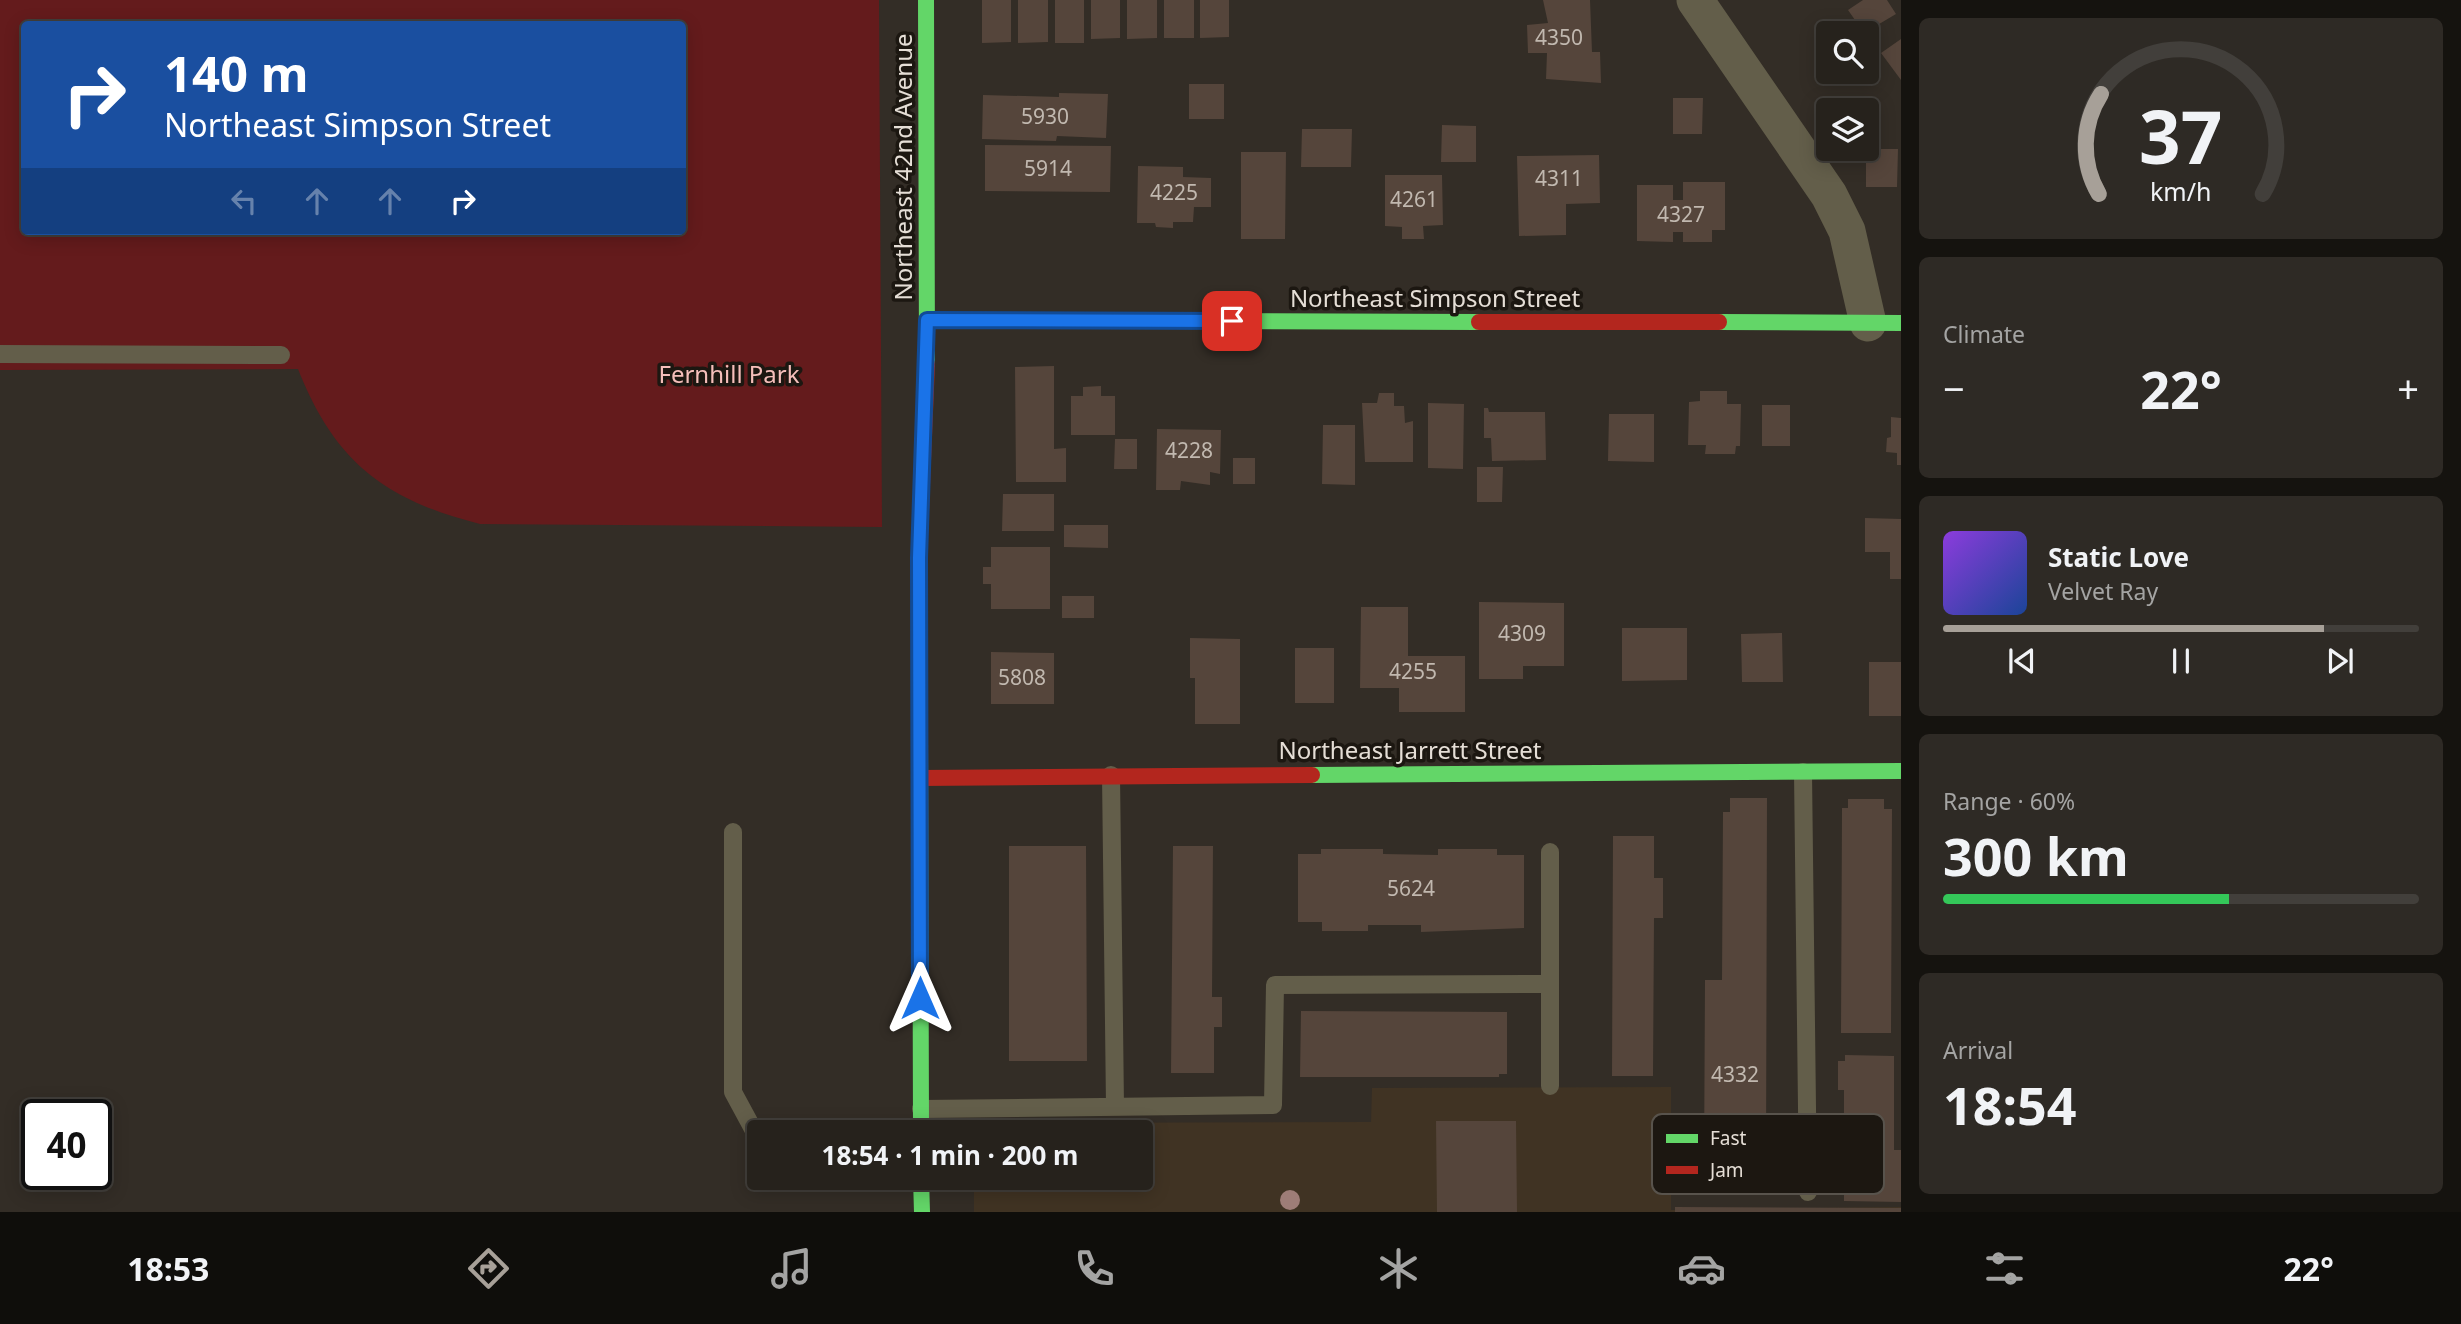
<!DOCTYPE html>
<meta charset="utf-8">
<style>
body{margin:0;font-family:"Noto Sans",sans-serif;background:#2e2a25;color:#f1f3f6;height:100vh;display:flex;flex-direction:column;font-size:26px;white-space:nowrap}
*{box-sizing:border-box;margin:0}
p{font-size:23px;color:#a4a4a3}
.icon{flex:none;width:38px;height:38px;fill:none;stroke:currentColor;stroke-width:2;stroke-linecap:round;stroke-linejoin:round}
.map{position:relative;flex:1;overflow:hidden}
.drawer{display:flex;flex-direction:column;gap:18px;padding:18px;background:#15130f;width:560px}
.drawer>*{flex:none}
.guide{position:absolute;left:21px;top:21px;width:665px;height:214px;border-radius:7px;box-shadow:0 4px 18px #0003,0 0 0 2px #423f3b;background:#1a4fa0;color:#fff;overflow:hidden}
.tools{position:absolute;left:1816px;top:21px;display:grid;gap:14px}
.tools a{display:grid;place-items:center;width:63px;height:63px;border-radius:7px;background:#26221c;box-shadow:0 4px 18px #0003,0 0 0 2px #423f3b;font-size:35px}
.speed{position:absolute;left:21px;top:1099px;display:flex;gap:14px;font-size:35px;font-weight:700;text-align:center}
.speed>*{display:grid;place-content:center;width:91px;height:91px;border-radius:50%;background:#26221c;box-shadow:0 4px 18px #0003,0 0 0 2px #423f3b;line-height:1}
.speed .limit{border:4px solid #111;border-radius:10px;background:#fff;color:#111}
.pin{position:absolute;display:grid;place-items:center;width:60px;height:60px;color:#fff;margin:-30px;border-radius:14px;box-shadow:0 4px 10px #0006}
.me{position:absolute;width:77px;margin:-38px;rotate:0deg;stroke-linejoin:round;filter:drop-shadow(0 0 5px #0008)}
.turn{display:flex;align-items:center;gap:24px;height:147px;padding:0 28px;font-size:32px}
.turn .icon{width:91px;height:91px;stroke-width:2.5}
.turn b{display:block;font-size:49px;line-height:60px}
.lanes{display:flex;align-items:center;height:66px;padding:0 28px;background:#0003;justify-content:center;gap:35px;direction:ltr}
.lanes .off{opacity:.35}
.big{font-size:52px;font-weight:700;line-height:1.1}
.drawer .widget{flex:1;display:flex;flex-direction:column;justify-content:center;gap:10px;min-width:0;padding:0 24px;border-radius:10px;background:#2e2a25}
.drawer .dial{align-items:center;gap:0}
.dial svg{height:182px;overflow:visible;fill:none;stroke:#423f3b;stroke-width:7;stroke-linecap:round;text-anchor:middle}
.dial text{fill:#f1f3f6;stroke:none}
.song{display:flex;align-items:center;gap:21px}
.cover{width:84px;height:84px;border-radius:10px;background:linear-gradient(135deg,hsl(270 70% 55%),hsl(220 70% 35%))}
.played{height:7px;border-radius:4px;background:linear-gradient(90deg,#a7a098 80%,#423f3b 80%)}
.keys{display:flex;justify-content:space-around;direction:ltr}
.heat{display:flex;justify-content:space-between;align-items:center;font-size:38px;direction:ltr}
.charge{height:10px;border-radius:5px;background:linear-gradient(90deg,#34c759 60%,#423f3b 0)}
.trip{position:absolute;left:747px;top:1120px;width:406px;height:70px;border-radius:7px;background:#26221c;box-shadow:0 4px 18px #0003,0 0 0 2px #423f3b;font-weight:700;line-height:70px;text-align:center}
.tab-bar{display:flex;height:112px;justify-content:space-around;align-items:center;background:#0f0e0b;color:#a4a4a3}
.tab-bar .icon{width:49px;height:49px}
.tab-bar .active{color:#a7a098}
.tab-bar b{font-size:32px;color:#f1f3f6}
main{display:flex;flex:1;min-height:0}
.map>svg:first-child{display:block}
</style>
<main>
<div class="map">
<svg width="1901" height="1212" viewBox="0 0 1901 1212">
<rect width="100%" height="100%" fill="#332d26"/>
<path fill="#403323" d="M1671 1087V1210L1901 1207V1212H974V1178H1141V1132H974V1123L1371 1122 1372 1088Z"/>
<path fill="#641b1c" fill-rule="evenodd" d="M0 0H879L882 527 480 524C386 500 335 463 298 369L0 370ZM24 24H682V231H24Z"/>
<path fill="#55453b" d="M982 0H1011V42L982 43Z
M1018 0H1048V42L1018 43Z
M1055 0H1084V43H1055Z
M1091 0H1120V38L1091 39Z
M1127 0H1157V38L1127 39Z
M1164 0H1194V38H1164Z
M1200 0H1229V37L1200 38Z
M1543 0H1590L1592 52H1600L1601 83 1546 79 1547 53H1528L1527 25 1548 23Z
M1863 0H1887L1896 14 1864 33 1848 10Z
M1901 39V80L1881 53Z
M1189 84H1224V119H1189Z
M1059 93 1108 94 1106 138 1057 136 1056 141 982 139 983 95 1059 97Z
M1673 98H1703L1702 134H1673Z
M1442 125 1476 126V162H1441Z
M1302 129H1352L1351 167H1301Z
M985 145 1111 146 1110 192 985 191Z
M1879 149H1898L1897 187H1866V154H1879Z
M1241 152H1286L1285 239H1241Z
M1599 155 1600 203 1566 204V235L1519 236 1517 156Z
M1138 166 1183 167V177L1211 178V207H1194L1193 222H1173V228L1156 227 1155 223H1137Z
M1385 175H1442L1443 225 1423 226 1424 239H1402V227L1385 226Z
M1683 182H1725V230H1712V242H1683V232H1673V242L1637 241V185H1673V200H1683Z
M1054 366V449L1066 448V482H1016L1015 367Z
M1101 386V396H1115V435H1071V396H1083V387Z
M1700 391H1727V404H1741L1740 446H1736L1735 454H1705L1706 445H1688L1689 402 1700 401Z
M1379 393H1394V406H1404L1405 423 1413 421V462H1365L1362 403H1377Z
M1428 403 1464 404 1463 469 1428 468Z
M1762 405H1790V446H1762Z
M1484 408H1488L1489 412H1545L1546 460 1492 461 1491 438H1484Z
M1609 414H1654V462L1608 461Z
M1891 417 1901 418V465H1897V453L1886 452 1887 438 1891 437Z
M1323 425H1355V485L1322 484Z
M1157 429 1221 430 1220 474 1210 472V485L1181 481 1180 490H1156Z
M1115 439H1137V469H1114Z
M1233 458H1255V484H1233Z
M1477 467H1503L1502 502H1477Z
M1003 494H1054V531H1002Z
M1865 518 1901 519V579H1890V552H1865Z
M1064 525H1108V548L1064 547Z
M991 547H1050V609H991V584H983V567H991Z
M1062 596H1094V618H1062Z
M1479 602 1564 603V666H1523V679H1479Z
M1361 607H1408V656H1465V712H1399V688H1360Z
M1622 628H1687V680L1622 681Z
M1782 633 1783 682H1742L1741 634Z
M1190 638 1240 639V724H1195V678H1190Z
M1295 648H1334V703H1295Z
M991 652 1054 653V704H991Z
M1869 662H1901V716H1869Z
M1730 798H1767L1766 1169H1704L1705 980H1722L1723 812H1730Z
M1848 799H1884V809H1892L1891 1033H1841L1842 808H1848Z
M1613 836H1654V878H1663V918H1654L1653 1076H1612Z
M1009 846H1086L1087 1061H1009Z
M1173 846H1213L1212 997H1222V1027H1214V1073H1171Z
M1321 849H1383V854L1438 855V849H1497V855H1524V928L1421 932V925H1368V931H1322V922H1298V854H1321Z
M1301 1011 1507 1012V1074H1499V1077H1300Z
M1845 1055 1894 1056V1150H1901V1202L1844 1201V1187H1836V1170H1844V1090H1838V1061H1845Z
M1436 1121H1516L1517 1212H1437Z
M1675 1207 1901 1208V1212H1675Z"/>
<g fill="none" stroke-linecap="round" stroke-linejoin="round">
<path stroke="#635e4a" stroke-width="18" d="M0 354 281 355
M1803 772 1808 1192
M1111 775 1115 1106
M733 832V1092L760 1142
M1550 852V1086
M921 1109 1273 1105 1275 985 1549 984
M840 1178 921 1181"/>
<path stroke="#635e4a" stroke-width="37" d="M1695 0 1829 195 1847 231 1868 323"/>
<path stroke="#63d668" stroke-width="16" d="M926 0 927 364
M927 320 1479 322
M1719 322 1901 323
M920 738 921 1132
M1312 775 1901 771
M921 1178 922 1212"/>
<path stroke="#b3261e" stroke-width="16" d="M1479 322H1719
M920 738 919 558 927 364
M919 778 1312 775"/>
</g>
<circle fill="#9e7d77" cx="1290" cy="1200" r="10"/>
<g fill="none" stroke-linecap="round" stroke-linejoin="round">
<g stroke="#114b97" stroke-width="18">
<path id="route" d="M920 998 919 558 927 320 1232 321"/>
</g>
<use href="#route" stroke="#1a73e8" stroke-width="12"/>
</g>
<g text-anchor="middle" stroke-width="7" stroke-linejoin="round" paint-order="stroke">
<g font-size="21" fill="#c1b8af">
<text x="1559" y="45">4350</text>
<text x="1045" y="124">5930</text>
<text x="1048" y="176">5914</text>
<text x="1559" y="186">4311</text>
<text x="1174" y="200">4225</text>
<text x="1414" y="207">4261</text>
<text x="1681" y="222">4327</text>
<text x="1189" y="458">4228</text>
<text x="1522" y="641">4309</text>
<text x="1413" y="679">4255</text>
<text x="1022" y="685">5808</text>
<text x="1411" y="896">5624</text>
<text x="1735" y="1082">4332</text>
</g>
<g font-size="24" fill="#e5ded6" stroke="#1c1711">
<text transform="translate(904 167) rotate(-90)" y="8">Northeast 42nd Avenue</text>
<text x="1435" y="307">Northeast Simpson Street</text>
<text x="1410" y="759">Northeast Jarrett Street</text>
</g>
<g font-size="24" fill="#f5beba" stroke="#1c1711">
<text x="729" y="383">Fernhill Park</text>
</g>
</g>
<rect x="1652" y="1114" width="232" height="80" rx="10" fill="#1c1711" stroke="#58534c" stroke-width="2"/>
<rect x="1666" y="1134" width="32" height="9" fill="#63d668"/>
<rect x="1666" y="1166" width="32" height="8" fill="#b3261e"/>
<g font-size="19" fill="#e5ded6">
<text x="1710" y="1145">Fast</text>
<text x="1710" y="1177">Jam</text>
</g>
</svg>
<div class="tools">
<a><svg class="icon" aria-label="search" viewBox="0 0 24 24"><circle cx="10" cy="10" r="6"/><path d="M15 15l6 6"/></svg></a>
<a><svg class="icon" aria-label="layers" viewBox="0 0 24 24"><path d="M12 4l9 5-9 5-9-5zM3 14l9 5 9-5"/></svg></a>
</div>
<div class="speed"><div class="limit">40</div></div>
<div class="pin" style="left:1232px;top:321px;background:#d93025"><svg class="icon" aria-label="arrive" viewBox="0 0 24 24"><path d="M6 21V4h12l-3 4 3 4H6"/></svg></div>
<svg class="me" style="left:920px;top:998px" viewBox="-20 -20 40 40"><path d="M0-17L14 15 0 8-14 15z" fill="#1a73e8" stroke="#fff" stroke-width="4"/></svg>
<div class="trip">18:54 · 1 min · 200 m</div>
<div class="guide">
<div class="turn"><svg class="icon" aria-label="right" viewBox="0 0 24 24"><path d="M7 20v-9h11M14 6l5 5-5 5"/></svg><div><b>140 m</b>Northeast Simpson Street</div></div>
<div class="lanes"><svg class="icon off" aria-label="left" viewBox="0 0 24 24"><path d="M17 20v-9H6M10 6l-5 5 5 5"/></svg><svg class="icon off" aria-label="ahead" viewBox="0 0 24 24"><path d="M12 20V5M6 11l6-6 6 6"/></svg><svg class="icon off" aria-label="ahead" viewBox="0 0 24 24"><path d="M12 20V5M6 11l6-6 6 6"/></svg><svg class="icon" aria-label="right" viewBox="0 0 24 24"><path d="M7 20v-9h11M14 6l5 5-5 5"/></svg></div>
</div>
</div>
<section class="drawer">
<div class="widget dial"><svg viewBox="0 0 100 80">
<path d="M14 69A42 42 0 1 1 86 69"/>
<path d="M14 69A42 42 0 0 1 15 25" stroke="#a7a098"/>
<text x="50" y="56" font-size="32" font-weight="700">37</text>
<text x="50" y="72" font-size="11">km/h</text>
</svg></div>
<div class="widget"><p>Climate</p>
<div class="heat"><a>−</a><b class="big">22°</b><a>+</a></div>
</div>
<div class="widget">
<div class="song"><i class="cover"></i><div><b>Static Love</b><p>Velvet Ray</p></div></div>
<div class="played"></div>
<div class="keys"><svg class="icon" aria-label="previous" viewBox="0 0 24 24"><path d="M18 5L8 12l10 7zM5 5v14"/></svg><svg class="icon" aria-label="pause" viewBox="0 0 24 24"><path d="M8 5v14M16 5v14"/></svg><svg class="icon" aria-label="next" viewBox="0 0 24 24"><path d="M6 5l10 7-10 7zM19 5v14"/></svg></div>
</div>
<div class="widget"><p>Range · 60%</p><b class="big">300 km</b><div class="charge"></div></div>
<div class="widget"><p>Arrival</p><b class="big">18:54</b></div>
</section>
</main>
<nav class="tab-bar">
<b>18:53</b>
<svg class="icon active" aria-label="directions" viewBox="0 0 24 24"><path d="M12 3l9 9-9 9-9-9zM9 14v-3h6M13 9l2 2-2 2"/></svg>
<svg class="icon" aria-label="music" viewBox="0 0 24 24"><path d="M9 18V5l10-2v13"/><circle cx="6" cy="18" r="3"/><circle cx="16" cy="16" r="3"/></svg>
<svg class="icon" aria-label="phone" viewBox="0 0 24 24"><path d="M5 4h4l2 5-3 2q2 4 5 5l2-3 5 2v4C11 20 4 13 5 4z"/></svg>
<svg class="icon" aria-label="climate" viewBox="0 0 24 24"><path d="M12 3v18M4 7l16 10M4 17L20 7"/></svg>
<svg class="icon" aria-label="car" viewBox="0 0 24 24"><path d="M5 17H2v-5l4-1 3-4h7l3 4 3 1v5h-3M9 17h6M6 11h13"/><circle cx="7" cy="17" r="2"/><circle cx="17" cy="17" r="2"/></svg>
<svg class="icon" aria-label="filters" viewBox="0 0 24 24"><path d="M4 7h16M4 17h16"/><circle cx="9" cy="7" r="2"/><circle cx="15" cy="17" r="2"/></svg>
<b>22°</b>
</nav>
